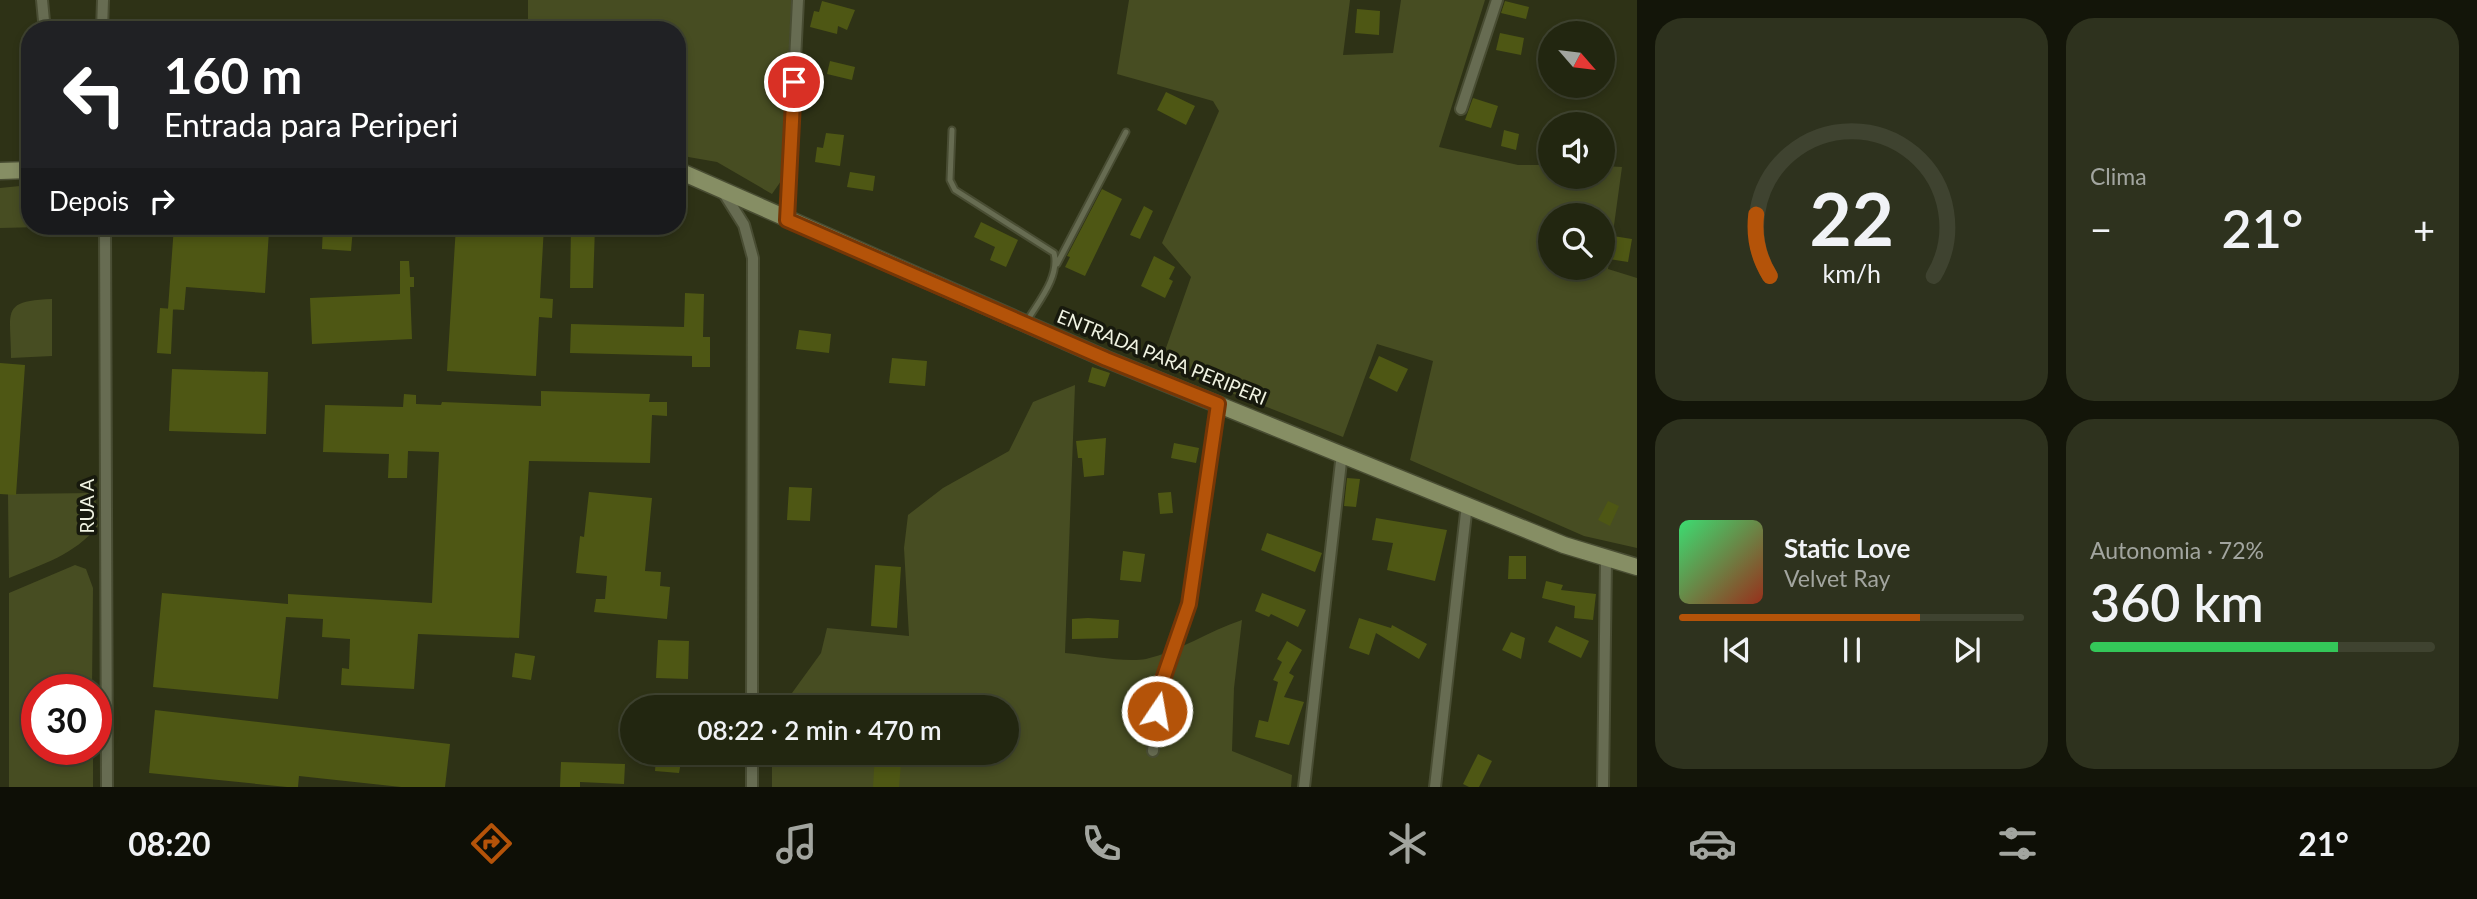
<!DOCTYPE html>
<html lang="pt">
<meta charset="utf-8">
<style>
body{margin:0;font-family:Lato,sans-serif;background:#2e321e;color:#f1f3f6;height:100vh;display:flex;flex-direction:column;font-size:26px;white-space:nowrap}
*{box-sizing:border-box;margin:0}
p{font-size:23px;color:#a2a59f}
.icon{flex:none;width:38px;height:38px;fill:none;stroke:currentColor;stroke-width:2;stroke-linecap:round;stroke-linejoin:round}
.map{position:relative;flex:1;overflow:hidden}
.side{display:flex;flex-direction:column;gap:18px;padding:18px;background:#131509;width:840px}
.side>*{flex:none}
.guide{position:absolute;left:21px;top:21px;width:665px;height:214px;border-radius:28px;box-shadow:0 4px 10px #0003,0 0 0 2px #3f4330;background:#202124;color:#fff;overflow:hidden}
.needle{width:46px;rotate:118deg}
.buttons{position:absolute;left:1538px;top:21px;display:grid;gap:14px}
.buttons a{display:grid;place-items:center;width:77px;height:77px;border-radius:50%;background:#222610;box-shadow:0 4px 10px #0003,0 0 0 2px #3f4330;font-size:35px}
.speed{position:absolute;left:21px;top:674px;display:flex;gap:14px;font-size:35px;font-weight:700;text-align:center}
.speed>*{display:grid;place-content:center;width:91px;height:91px;border-radius:50%;background:#222610;box-shadow:0 4px 10px #0003,0 0 0 2px #3f4330;line-height:1}
.speed .limit{border:10px solid #d22;background:#fff;color:#111}
.pin{position:absolute;display:grid;place-items:center;width:60px;height:60px;color:#fff;margin:-30px;border:4px solid #fff;border-radius:50%;box-shadow:0 2px 7px #0007}
.me{position:absolute;width:77px;margin:-38px;rotate:12deg;stroke-linejoin:round;filter:drop-shadow(0 0 5px #0008)}
.turn{display:flex;align-items:center;gap:24px;height:147px;padding:0 28px;font-size:32px}
.turn .icon{width:91px;height:91px;stroke-width:2.5}
.turn b{display:block;font-size:49px;line-height:60px}
.then{display:flex;align-items:center;height:66px;padding:0 28px;background:#0003;gap:14px;font-size:26px}
.big{font-size:52px;font-weight:600;line-height:1.1}
.side .widget{flex:1;display:flex;flex-direction:column;justify-content:center;gap:10px;min-width:0;padding:0 24px;border-radius:28px;background:#2e321e}
.side .dial{align-items:center;gap:0}
.dial svg{height:182px;overflow:visible;fill:none;stroke:#3f4330;stroke-width:7;stroke-linecap:round;text-anchor:middle}
.dial text{fill:#f1f3f6;stroke:none}
.song{display:flex;align-items:center;gap:21px}
.cover{width:84px;height:84px;border-radius:10px;background:linear-gradient(135deg,hsl(140 70% 55%),hsl(10 70% 35%))}
.played{height:7px;border-radius:4px;background:linear-gradient(90deg,#b45309 70%,#3f4330 70%)}
.keys{display:flex;justify-content:space-around;direction:ltr}
.heat{display:flex;justify-content:space-between;align-items:center;font-size:38px;direction:ltr}
.charge{height:10px;border-radius:5px;background:linear-gradient(90deg,#34c759 72%,#3f4330 0)}
.side .tiles{flex:1;display:grid;gap:18px;grid-template-columns:repeat(2,1fr)}
.trip{position:absolute;left:620px;top:695px;width:399px;height:70px;border-radius:35px;background:#222610;box-shadow:0 4px 10px #0003,0 0 0 2px #3f4330;font-weight:600;line-height:70px;text-align:center}
.tab-bar{display:flex;height:112px;justify-content:space-around;align-items:center;background:#0e0f06;color:#a2a59f}
.tab-bar .icon{width:49px;height:49px}
.tab-bar .on{color:#b45309}
.tab-bar b{font-size:32px;color:#f1f3f6}
main{display:flex;flex:1;min-height:0}
.map>svg:first-child{display:block}
</style>
<main>
<div class="map">
<svg width="1637" height="787" viewBox="0 0 1637 787">
<rect width="100%" height="100%" fill="#2e3216"/>
<path fill="#474d22" fill-rule="evenodd" d="M528 0H792L781 181 772 194 717 162 677 155V30H528Z
M1129 0H1350L1343 55 1393 53 1401 0H1485L1439 147 1518 165H1550V177H1603V166L1622 167 1608 269 1637 278V548L1584 536 1410 460 1433 361 1377 344 1343 437 1160 365 1191 277 1162 243 1219 111 1213 101 1117 74ZM1550 215H1603V268H1550Z
M30 185V226H81L0 228V188Z
M52 299V356L11 358C11 311 0 301 52 299Z
M1075 385 1065 653C1088 655 1125 663 1146 659 1180 651 1209 631 1242 620L1234 688 1232 751 1292 775 1291 787H772V752H1006V707H788L792 693 821 653 827 628 909 636 904 548 908 515 943 488 1009 451 1033 402Z
M95 493 98 526C74 555 43 564 9 578L8 494Z
M75 565 86 569 93 588 92 689 37 690V749H93V787H9V593Z"/>
<path fill="#4e5714" d="M822 1 855 10 847 30 838 26 837 34 810 27 814 11 819 12Z
M1505 1 1529 7 1526 19 1501 13Z
M1357 9 1380 11 1379 35 1355 33Z
M1500 33 1524 38 1521 55 1496 50Z
M830 61 855 67 852 80 827 74Z
M1166 92 1195 106 1186 125 1157 110Z
M1473 98 1498 106 1491 128 1465 120Z
M1504 130 1519 134 1516 150 1501 146Z
M826 133 844 135 840 166 815 162 817 147 823 148Z
M850 172 875 176 873 191 847 187Z
M1102 189 1122 199 1085 276 1065 267 1070 257 1067 256Z
M1144 206 1153 211 1140 239 1130 235Z
M981 222 1018 240 1006 267 990 260 995 247 974 237Z
M174 226 269 231 265 293 186 287 184 310 168 309Z
M456 226H544L540 298 553 299 552 318 539 317 536 376 447 371Z
M571 226H595L593 288H570Z
M323 227 353 228 351 251 322 249Z
M1613 236 1632 239 1628 262 1609 259Z
M1154 256 1175 267 1169 279 1173 281 1165 298 1141 286Z
M400 261H409L410 277H414V287H410L412 339 312 344 310 298 400 294Z
M685 293 704 294 703 337H710V367H692V356L570 353 571 324 684 327Z
M160 308 173 309 171 354 157 353Z
M799 330 831 334 829 353 796 349Z
M1379 356 1408 369 1397 392 1369 378Z
M892 358 927 361 925 386 889 383Z
M0 363 25 365 16 495 0 494Z
M1092 367 1110 373 1105 387 1088 382Z
M172 369 268 372 266 434 169 431Z
M541 391 650 394 649 402H667V416L652 415 650 463 529 461 519 638 418 634 414 689 341 685 342 668 349 669 350 639 322 637 323 619 286 617 278 699 153 687 162 593 288 604V594L432 603 439 452 408 451 407 478H388L389 454 323 452 325 405 403 407 404 394 416 395V404L441 405 442 402 541 406Z
M1106 438 1104 475 1084 477 1082 458H1078L1076 441Z
M1174 443 1199 448 1196 463 1171 458Z
M1347 478 1360 479 1356 507 1344 506Z
M789 487 812 488 810 521 787 520Z
M589 492 652 498 645 571 661 572 660 586 670 587 667 619 594 612 596 599H605L607 576 576 573 580 536 584 537Z
M1171 492 1173 513 1160 514 1158 493Z
M1608 501 1619 506 1610 526 1598 520Z
M1376 518 1447 530 1435 581 1387 570 1393 543 1372 540Z
M1267 533 1322 553 1315 572 1261 550Z
M1123 551 1145 554 1141 582 1120 580Z
M1509 556H1526V579H1508Z
M875 565 901 567 897 628 871 626Z
M1546 581 1563 585 1561 590 1596 594 1593 620 1574 618 1575 606 1542 598Z
M1262 593 1306 610 1298 627 1271 614 1269 617 1255 611Z
M1088 618 1119 620 1118 638 1072 639V619Z
M1359 618 1391 628 1392 625 1427 644 1419 659 1376 633 1369 655 1349 648Z
M1556 626 1589 641 1581 658 1548 642Z
M1511 632 1525 638 1521 659 1502 650Z
M658 640 689 641 688 679 656 678Z
M1287 641 1302 650 1289 673 1294 676 1284 697 1304 702 1289 745 1255 737 1259 720 1268 722 1278 682 1273 680 1282 662 1277 659Z
M515 653 535 656 531 680 512 677Z
M155 710 450 744 445 787H401L299 776 298 787H287L149 773Z
M875 752H902L899 787H873Z
M1478 754 1492 761 1479 787H1469L1463 784Z
M656 757 681 762 679 773 655 771Z
M561 762 625 764 624 784 580 782V787H560Z"/>
<g fill="none" stroke-linecap="round" stroke-linejoin="round">
<g stroke="#494d33" stroke-width="9">
<path id="service" d="M952 130 950 180 955 190 1054 253C1060 277 1038 302 1027 321
M1057 264 1126 132"/>
</g>
<g stroke="#494d33" stroke-width="14">
<path id="minor" d="M42 0 44 21 49 30
M102 30 103 0
M1461 109 1497 0
M722 190 744 225 753 258 752 707
M787 220 798 0
M105 226 107 787
M1153 751 1159 691 1189 604 1218 404
M752 752V787
M1304 787 1342 453
M1435 787 1467 504
M1603 787 1606 560"/>
</g>
<g stroke="#494d33" stroke-width="19">
<path id="secondary" d="M677 170 1106 359 1564 545 1637 567
M0 171 30 170"/>
</g>
<use href="#service" stroke="#676c52" stroke-width="5"/>
<use href="#minor" stroke="#676c52" stroke-width="10"/>
<use href="#secondary" stroke="#868e64" stroke-width="16"/>
</g>
<g fill="none" stroke-linecap="round" stroke-linejoin="round">
<g stroke="#753606" stroke-width="18">
<path id="route" d="M794 82 787 220 1106 359 1218 404 1189 604 1159 691 1157 711"/>
</g>
<use href="#route" stroke="#b45309" stroke-width="12"/>
</g>
<g text-anchor="middle" stroke-width="7" stroke-linejoin="round" paint-order="stroke">
<g font-size="19" fill="#f0f3e2" stroke="#17190d">
<text transform="translate(1162 357) rotate(22)" y="7">ENTRADA PARA PERIPERI</text>
<text transform="translate(87 506) rotate(-90)" y="7">RUA A</text>
</g>
</g>
</svg>
<div class="buttons">
<a><svg class="needle" viewBox="-14 -14 28 28"><path d="M0-13l5 13h-10z" fill="#e53935"/><path d="M0 13l5-13h-10z" fill="#a2a59f"/></svg></a>
<a><svg class="icon" aria-label="sound" viewBox="0 0 24 24"><path d="M4 9h4l5-4v14l-5-4H4zM17 9q2 3 0 6"/></svg></a>
<a><svg class="icon" aria-label="search" viewBox="0 0 24 24"><circle cx="10" cy="10" r="6"/><path d="M15 15l6 6"/></svg></a>
</div>
<div class="speed"><div class="limit">30</div></div>
<div class="pin" style="left:794px;top:82px;background:#d93025"><svg class="icon" aria-label="arrive" viewBox="0 0 24 24"><path d="M6 21V4h12l-3 4 3 4H6"/></svg></div>
<svg class="me" style="left:1157px;top:711px" viewBox="-20 -20 40 40"><circle r="17" fill="#b45309" stroke="#fff" stroke-width="3"/><path d="M0-11L8 9 0 5-8 9z" fill="#fff"/></svg>
<div class="trip">08:22 · 2 min · 470 m</div>
<div class="guide">
<div class="turn"><svg class="icon" aria-label="left" viewBox="0 0 24 24"><path d="M17 20v-9H6M10 6l-5 5 5 5"/></svg><div><b>160 m</b>Entrada para Periperi</div></div>
<div class="then">Depois<svg class="icon" aria-label="right" viewBox="0 0 24 24"><path d="M7 20v-9h11M14 6l5 5-5 5"/></svg></div>
</div>
</div>
<section class="side">
<div class="tiles">
<div class="widget dial"><svg viewBox="0 0 100 80">
<path d="M14 69A42 42 0 1 1 86 69"/>
<path d="M14 69A42 42 0 0 1 8 42" stroke="#b45309"/>
<text x="50" y="56" font-size="32" font-weight="700">22</text>
<text x="50" y="72" font-size="11">km/h</text>
</svg></div>
<div class="widget"><p>Clima</p>
<div class="heat"><a>−</a><b class="big">21°</b><a>+</a></div>
</div>
<div class="widget">
<div class="song"><i class="cover"></i><div><b>Static Love</b><p>Velvet Ray</p></div></div>
<div class="played"></div>
<div class="keys"><svg class="icon" aria-label="previous" viewBox="0 0 24 24"><path d="M18 5L8 12l10 7zM5 5v14"/></svg><svg class="icon" aria-label="pause" viewBox="0 0 24 24"><path d="M8 5v14M16 5v14"/></svg><svg class="icon" aria-label="next" viewBox="0 0 24 24"><path d="M6 5l10 7-10 7zM19 5v14"/></svg></div>
</div>
<div class="widget"><p>Autonomia · 72%</p><b class="big">360 km</b><div class="charge"></div></div>
</div>
</section>
</main>
<nav class="tab-bar">
<b>08:20</b>
<svg class="icon on" aria-label="directions" viewBox="0 0 24 24"><path d="M12 3l9 9-9 9-9-9zM9 14v-3h6M13 9l2 2-2 2"/></svg>
<svg class="icon" aria-label="music" viewBox="0 0 24 24"><path d="M9 18V5l10-2v13"/><circle cx="6" cy="18" r="3"/><circle cx="16" cy="16" r="3"/></svg>
<svg class="icon" aria-label="phone" viewBox="0 0 24 24"><path d="M5 4h4l2 5-3 2q2 4 5 5l2-3 5 2v4C11 20 4 13 5 4z"/></svg>
<svg class="icon" aria-label="climate" viewBox="0 0 24 24"><path d="M12 3v18M4 7l16 10M4 17L20 7"/></svg>
<svg class="icon" aria-label="car" viewBox="0 0 24 24"><path d="M5 17H2v-5l4-1 3-4h7l3 4 3 1v5h-3M9 17h6M6 11h13"/><circle cx="7" cy="17" r="2"/><circle cx="17" cy="17" r="2"/></svg>
<svg class="icon" aria-label="filters" viewBox="0 0 24 24"><path d="M4 7h16M4 17h16"/><circle cx="9" cy="7" r="2"/><circle cx="15" cy="17" r="2"/></svg>
<b>21°</b>
</nav>
